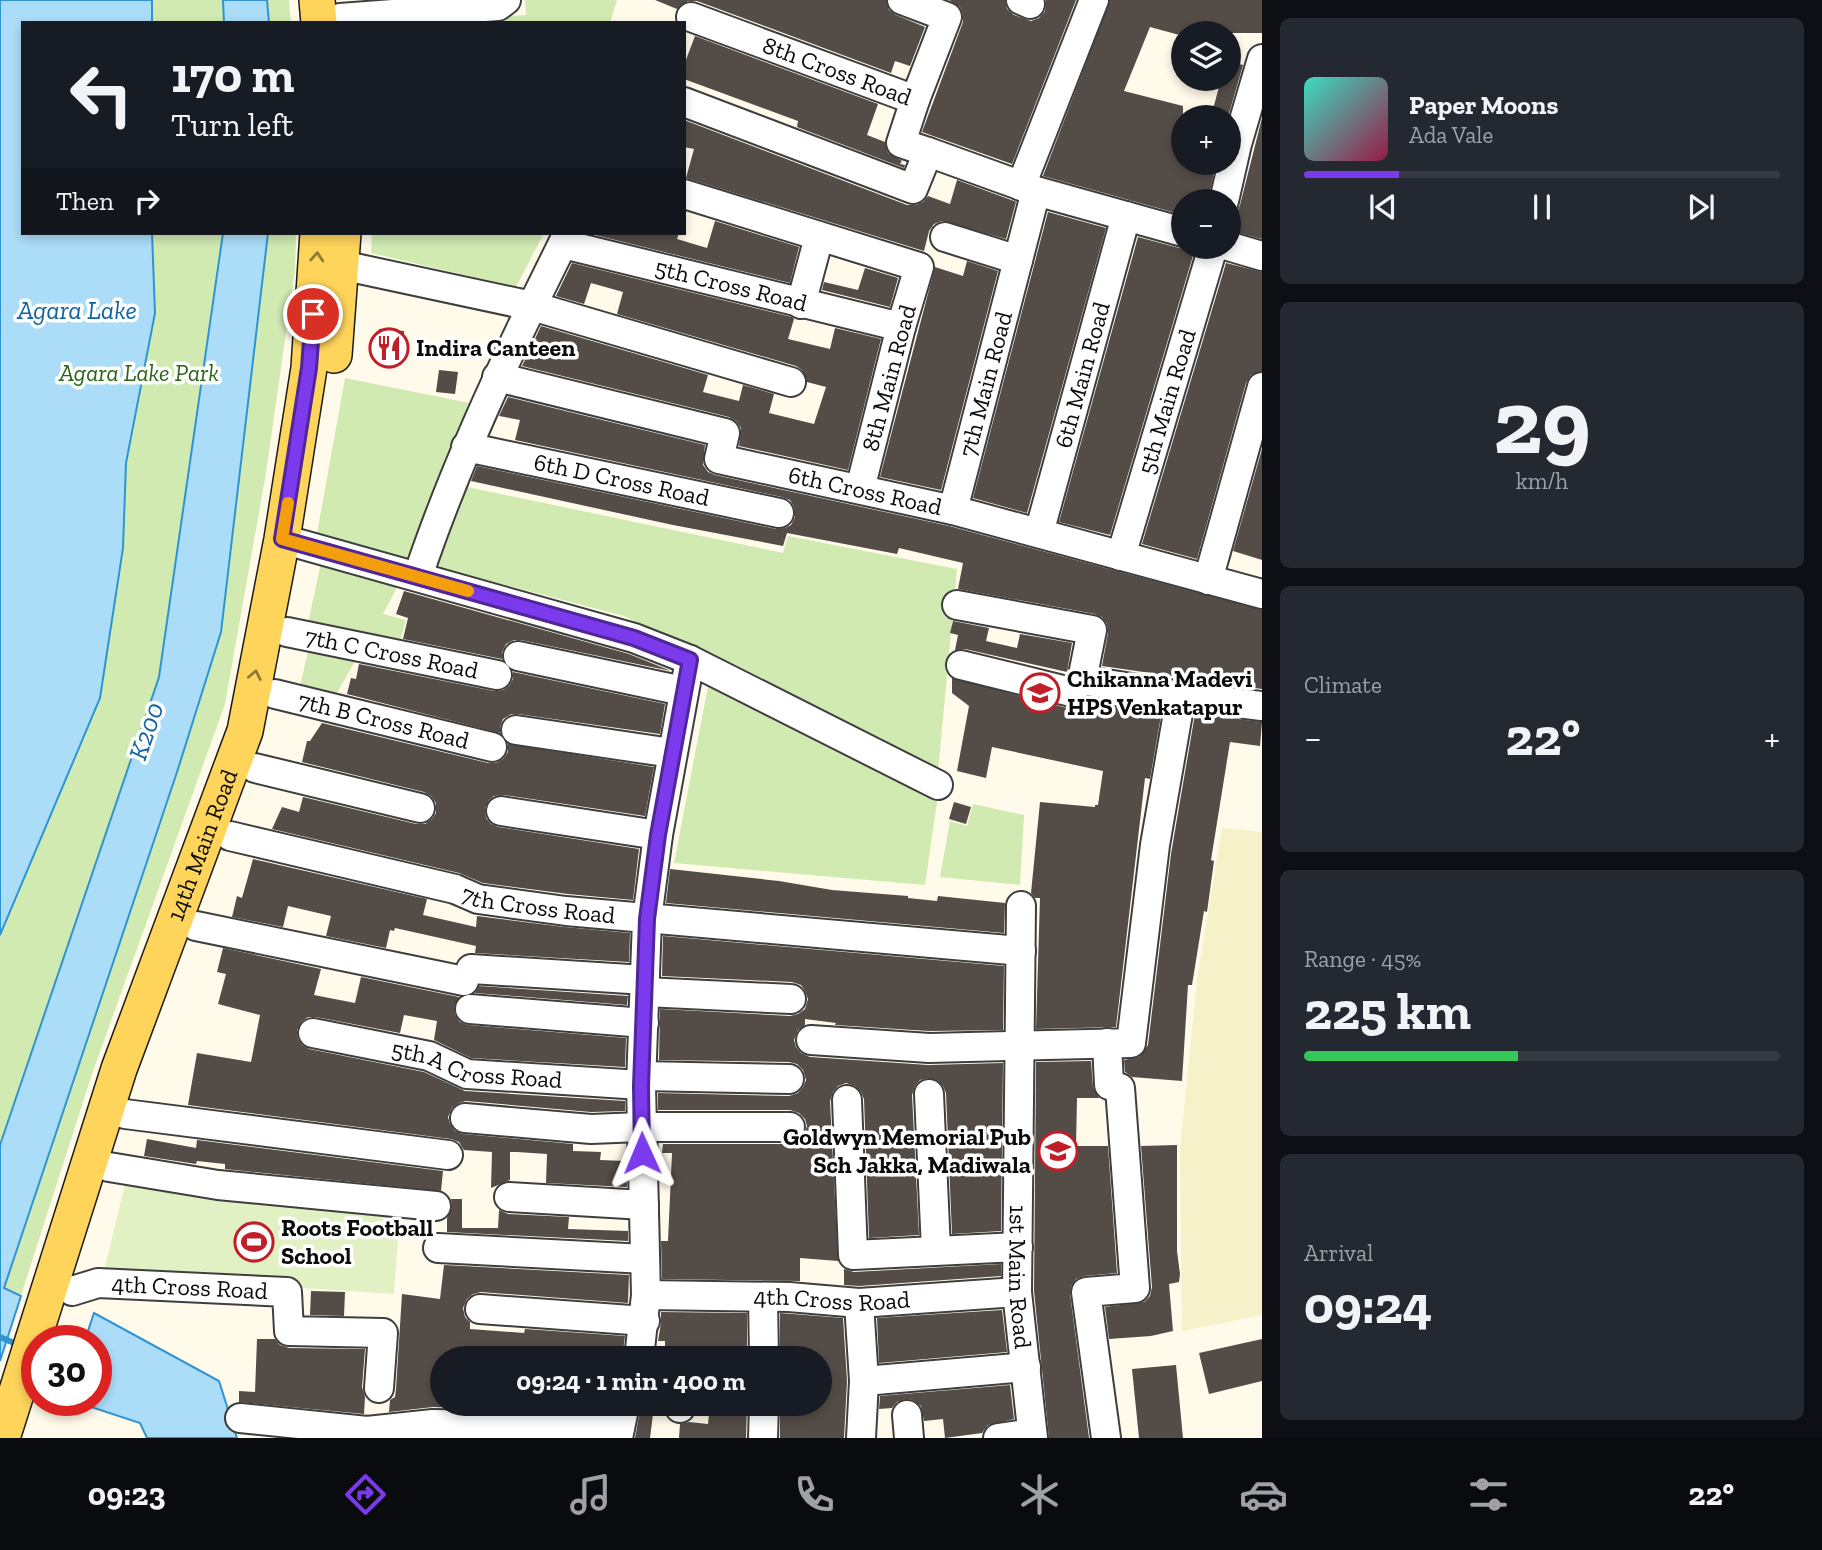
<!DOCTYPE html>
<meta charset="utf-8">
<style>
body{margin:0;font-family:"Zilla Slab",serif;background:#242831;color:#f1f3f6;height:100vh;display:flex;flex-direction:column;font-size:26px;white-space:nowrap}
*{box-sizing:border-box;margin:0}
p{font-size:23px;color:#9ea1a6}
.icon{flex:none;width:38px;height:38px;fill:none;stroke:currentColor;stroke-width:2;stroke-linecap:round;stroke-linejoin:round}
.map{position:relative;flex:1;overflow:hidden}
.panel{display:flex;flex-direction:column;gap:18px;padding:18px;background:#0d0f14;width:560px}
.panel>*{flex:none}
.hud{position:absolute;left:21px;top:21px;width:665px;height:214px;border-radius:0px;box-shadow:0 4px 10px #0003;background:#171b24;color:#f1f3f6;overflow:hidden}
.fabs{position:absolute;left:1171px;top:21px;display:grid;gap:14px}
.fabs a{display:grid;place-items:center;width:70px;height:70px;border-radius:50%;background:#171b24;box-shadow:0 4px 10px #0003;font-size:35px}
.speed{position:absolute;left:21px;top:1325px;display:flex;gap:14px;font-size:35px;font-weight:700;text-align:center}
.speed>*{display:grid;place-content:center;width:91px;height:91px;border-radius:50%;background:#171b24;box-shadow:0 4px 10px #0003;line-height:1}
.speed .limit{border:10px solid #d22;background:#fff;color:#111}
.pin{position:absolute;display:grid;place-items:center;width:60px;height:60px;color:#fff;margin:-30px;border:4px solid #fff;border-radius:50%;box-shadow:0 2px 7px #0007}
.me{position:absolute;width:77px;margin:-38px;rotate:359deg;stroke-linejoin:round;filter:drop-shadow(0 0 5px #0008)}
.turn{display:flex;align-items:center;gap:24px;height:147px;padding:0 35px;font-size:32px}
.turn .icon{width:91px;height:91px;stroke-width:2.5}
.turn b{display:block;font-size:49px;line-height:60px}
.then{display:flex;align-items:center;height:66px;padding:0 35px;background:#0003;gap:14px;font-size:26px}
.big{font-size:52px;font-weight:700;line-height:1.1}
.panel .widget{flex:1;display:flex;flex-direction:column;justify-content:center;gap:10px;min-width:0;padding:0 24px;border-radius:10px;background:#242831}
.panel .dial{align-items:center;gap:0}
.dial b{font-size:91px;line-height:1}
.song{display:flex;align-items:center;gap:21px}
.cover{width:84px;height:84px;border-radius:10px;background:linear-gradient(135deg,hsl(170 70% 55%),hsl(340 70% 35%))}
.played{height:7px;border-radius:4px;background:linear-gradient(90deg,#7c3aed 20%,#363941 20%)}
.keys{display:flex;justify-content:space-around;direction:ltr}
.heat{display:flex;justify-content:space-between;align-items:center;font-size:38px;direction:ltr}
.charge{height:10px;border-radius:5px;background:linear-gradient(90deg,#34c759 45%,#363941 0)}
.trip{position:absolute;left:430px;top:1346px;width:402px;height:70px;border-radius:35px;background:#171b24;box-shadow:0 4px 10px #0003;font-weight:700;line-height:70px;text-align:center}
.tabs{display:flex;height:112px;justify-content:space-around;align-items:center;background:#090b0e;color:#9ea1a6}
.tabs .icon{width:49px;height:49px}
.tabs .current{color:#7c3aed}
.tabs b{font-size:32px;color:#f1f3f6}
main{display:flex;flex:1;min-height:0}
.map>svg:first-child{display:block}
</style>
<main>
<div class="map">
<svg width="1262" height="1438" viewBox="0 0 1262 1438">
<rect width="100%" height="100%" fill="#fffaea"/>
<path fill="#f6f1c9" d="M1222 828 1262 832V1315L1182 1331 1180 1149 1197 979Z"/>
<path fill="#d0eab2" d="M0 0H289L291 23H23V233H296L295 270 266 473 225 704 92 1074 0 1361Z
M525 0H617L610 23H397L526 15Z
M372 233H544L516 287 371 253Z
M345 378 480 405 413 563 316 539Z
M458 485 783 553 788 536 957 569 938 772 624 616 437 567Z
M323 553 401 580 383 614 406 620 399 644 307 628Z
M310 642 360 653 334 698 299 691Z
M708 686 938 795 925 885 674 863Z
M973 804 1024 815 1020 885 940 877 950 821 967 826Z"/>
<path fill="#e2f1c4" d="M126 1180 400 1208 394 1294 103 1275Z"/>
<path fill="#acddf8" stroke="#3094d2" stroke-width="2" d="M0 0H152V23H23V233H152L155 313 126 463 123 548 100 698 0 935Z
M223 0H267L269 23H224Z
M223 233H268L221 632 178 769 4 1288 21 1296 0 1361V1145L159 677Z
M94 1313 219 1381 237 1438H147L140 1423 70 1400H96V1340H85Z"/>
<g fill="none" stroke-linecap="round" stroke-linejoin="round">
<path stroke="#3094d2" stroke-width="6" d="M0 1337 21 1346"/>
</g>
<path fill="#544c47" d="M655 0H886L889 10 896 15 925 27 910 66 895 61 891 73 697 1H688L677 9Z
M949 0H1005L1007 9 1014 15 1031 21 1039 18 1045 11 1046 0H1076L1012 164 922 132 963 22V15L960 7Z
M1110 0H1262V33H1183V36L1150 27 1124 91 1183 106V163H1216L1208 201H1183V215L1043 176Z
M695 36 878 104 867 135 885 142 888 153 902 161 900 164 905 165 904 168 797 127 798 121 684 79V65Z
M1228 61 1243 65 1228 117H1211L1221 79H1228Z
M1262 118V239L1228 230 1230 217 1237 212 1240 205Z
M684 120 907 205H916L923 202 928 196 950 204 957 180 1014 201 1016 202 1006 239 942 221 934 224 929 231 924 251 686 178 694 149 684 147Z
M1048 212 1106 228 1027 513 973 498Z
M715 221 799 247 790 283 587 233H679L677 239 707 248Z
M1138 237 1179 248 1195 249 1110 535 1059 522Z
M967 261 998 271 941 490 880 477 935 267 963 276Z
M572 263 792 317 794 319 788 339 830 349 835 328 881 339 848 470 739 446 741 428 736 421 729 417 522 366 541 326 708 375 703 392 739 401 743 385 774 394 769 413 814 424 826 387 807 382 802 370 796 366 617 314 623 292 591 283 584 304 556 296Z
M1226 263 1262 272V371L1251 375 1246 383 1197 559 1142 544Z
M865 268 898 278 890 307 822 290 824 282 858 290Z
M379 329 404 331 403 358 377 357Z
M439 370 458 372 455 394 436 392Z
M508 397 705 445 703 465 708 472 715 475 949 526 1262 610V689L1102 666 1108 633 1107 624 1102 617 1095 614 958 589 963 563 899 548 897 554 787 533 783 546 673 525 471 481 477 466 776 529 785 528 791 525 795 517 794 507 790 500 782 497 515 440 520 420 499 416Z
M1262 449V560L1233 551Z
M404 591 629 654 671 671 521 640H514L506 644 502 652V659L403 639 408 618 396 614Z
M953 621 989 628 986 641 1017 648 1020 634 1072 643 1067 672 965 649 955 650 958 635 950 633Z
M359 664 494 691 503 690 509 686 513 679V672L665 704 660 734 518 714H511L503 719 500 727V733L347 694 351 678 356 679Z
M952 678 1067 708H1076L1088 698 1162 710 1150 779 1145 778 1116 1027 1036 1029 1040 898H1035L1031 893 1040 802 1095 807V805H1098L1103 771 992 747 986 778 957 771 969 706 952 693Z
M1195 714 1262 722 1260 746 1230 742 1211 860 1214 861 1207 912 1204 911 1192 985H1188L1182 1081 1132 1077 1125 1072 1124 1060 1139 1057 1148 1045 1171 854Z
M322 723 488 763H496L503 759 508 752V744L654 767 645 816 504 795 494 796 489 800 485 808 486 818 491 824 498 827 639 849 633 900 568 894 483 883 459 873 272 829 282 807 299 812 303 797 416 824H425L432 819 436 813V803L431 796 424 792 302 762 307 741H310Z
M954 802 971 807 966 824 949 819Z
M253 859 427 899 423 915 476 927 477 916 564 927 630 933 629 962 475 953 476 946 395 928 394 931 390 930 386 948 326 936 331 916 288 906 283 927 232 917 237 896 242 898Z
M670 869 779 881 832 890 908 896V898L937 901 938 896 1005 903 1004 933 666 903Z
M663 936 1004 966 1003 1030 929 1031 835 1025 836 1023 805 1019V1025L798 1030 794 1040 796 1047 801 1053 810 1057 928 1065 1003 1063 1001 1231 952 1234 946 1093 943 1086 937 1080 928 1078 920 1080 915 1086 912 1095 919 1235 869 1238 864 1099 861 1092 855 1086 846 1083 838 1086 833 1092 830 1101 838 1261 800 1258V1281L662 1279 661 1241H668L672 1153H662L663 1144H790L798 1142 804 1136 807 1126 805 1119 799 1113 790 1110H658V1093L789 1096 798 1093 803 1087 806 1080 803 1070 797 1064 789 1062 659 1060 660 1009 790 1016 798 1014 805 1009 808 999 805 991 801 985 792 982 662 976Z
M223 948 321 969 314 995 355 1003 361 977 459 997 454 1007 455 1015 460 1022 468 1025 626 1038 625 1067 471 1058 434 1040 437 1021 404 1015 400 1033 316 1017H308L301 1022 297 1030 298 1039 302 1045 309 1049 424 1072 465 1091 625 1101V1111L591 1112 466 1101 459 1103 452 1108 448 1117 450 1124 455 1131 463 1134 573 1144V1151L601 1152 600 1160 626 1161 627 1187 546 1183 547 1154 517 1152H510V1180L491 1188 492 1152 464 1150 459 1142 451 1139 188 1105 197 1053 251 1062 260 1015 218 1004 226 974 217 972Z
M479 986 628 996 627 1005 475 993Z
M1091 1061 1093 1087 1099 1098H1077L1076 1146H1108L1117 1273 1084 1276 1076 1279 1071 1286 1070 1294 1089 1438H1049L1034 1291 1036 1062Z
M147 1139 196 1148 197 1140 443 1171 441 1191 225 1169V1164L197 1161 196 1164 144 1156Z
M1177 1145V1251L1180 1274 1179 1282 1169 1284 1173 1331 1151 1336 1109 1339 1105 1307 1144 1302 1150 1296 1152 1287 1141 1146Z
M451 1199H462V1228H498L499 1210 508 1214 569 1217 568 1229 628 1231V1241L447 1232V1218L452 1208Z
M1001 1264V1276L859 1286 844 1285V1269L854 1272Z
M444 1265 629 1275 628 1303 481 1292 473 1294 467 1299 463 1308 465 1317 470 1322V1329L524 1333 525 1329 625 1336 623 1351 617 1350 616 1358H443V1404H511V1409L433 1407 389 1412 390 1400 395 1397 396 1389 402 1294 440 1299Z
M311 1291 345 1292 344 1316 310 1315Z
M1002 1310 1007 1352 879 1363 877 1318Z
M661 1312 747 1313V1358H687L688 1353 665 1351V1341H658L661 1323Z
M780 1313 843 1318 847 1381 844 1438H780V1404H821V1358H792L793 1346H780Z
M257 1339H275L280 1345 289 1348 365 1349 362 1387 365 1397 364 1414 239 1402V1391L255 1392Z
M1262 1339V1381L1209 1394 1199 1353Z
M1176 1365 1183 1438H1139L1132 1369Z
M1010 1385 1014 1419 988 1425 982 1433 945 1438 943 1419 924 1421 921 1406 913 1400 905 1399 897 1402 892 1408 879 1409 880 1396Z
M710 1404H747L746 1438H679L680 1424 689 1422 708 1424Z
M641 1405 654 1406 650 1438H635Z"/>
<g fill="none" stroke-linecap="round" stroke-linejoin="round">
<g stroke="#3e3e3e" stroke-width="32">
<g id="minor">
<path d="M902 0 947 17 915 100"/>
<path d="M1021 0 1030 4"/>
<path id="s1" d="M691 17 915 100 901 143 928 152"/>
<path d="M340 18 498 6 506 0"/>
<path d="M684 102 913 189 928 152 1036 191 1183 232"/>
<path d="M1021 186 1094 0"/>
<path d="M684 194 919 267 901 327 860 489"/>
<path d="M1224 201 1237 144 1262 59"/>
<path d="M945 237 1018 260"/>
<path id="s2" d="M563 244 901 327"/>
<path d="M1228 246 1262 256"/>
<path d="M341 265 532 306 568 233"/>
<path d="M801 304 819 237"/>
<path id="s3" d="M497 377 725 433 719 459 953 510 1262 594"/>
<path id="s4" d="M466 447 779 513"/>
<path id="s5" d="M953 510 1036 191"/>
<path id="s6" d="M1039 533 1126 216"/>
<path d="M282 539 634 638 690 660 938 785"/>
<path id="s7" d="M1121 556 1213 247"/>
<path d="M418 576C449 483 489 394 532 306L791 382"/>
<path d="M1208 580 1262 387"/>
<path d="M957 605 1092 630 1082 680"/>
<path id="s8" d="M287 632 497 675"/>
<path d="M518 656 683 691"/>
<path d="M961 665 1071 692 1082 680 1181 696"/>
<path id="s9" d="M275 694 492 747"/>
<path d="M516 730 672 753"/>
<path d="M255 768 420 808"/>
<path d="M501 811 658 835"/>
<path id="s10" d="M230 836 455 889 478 899 566 911 1021 951"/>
<path id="s11" d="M1021 906 1017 1292 1033 1438"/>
<path d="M196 926 464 981"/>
<path d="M471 969 645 980"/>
<path d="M645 992 791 999"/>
<path d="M470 1009 644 1023"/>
<path id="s12" d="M313 1033 429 1056 467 1074 641 1085"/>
<path d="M811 1040 929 1048 1131 1043 1155 845 1181 696 1262 706"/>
<path d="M641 1076 789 1079"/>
<path d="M929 1094 936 1250"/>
<path d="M847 1100 853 1255 1018 1247"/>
<path d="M125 1114 448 1155"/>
<path d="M465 1118 591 1129 641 1127H790"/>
<path d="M109 1167 218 1185 436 1206"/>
<path d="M509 1197 644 1205"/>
<path d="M438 1248 645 1259"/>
<path id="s13" d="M72 1291 98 1283 287 1292 289 1331 383 1333 379 1388"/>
<path id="s14" d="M646 1295 789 1297 859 1303 1017 1292"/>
<path d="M763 1298 764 1358"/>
<path d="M859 1303 864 1381 861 1438"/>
<path d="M480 1309 645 1321"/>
<path d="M639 1358 646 1295 641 1085 647 919 658 835 690 660"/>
<path d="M864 1381 1026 1367"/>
<path d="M680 1408 681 1404"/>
<path d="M907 1415 909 1438"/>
<path d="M240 1418 367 1431 433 1424 620 1427"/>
<path d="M618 1438 625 1404"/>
<path d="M763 1438 764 1404"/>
<path d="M998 1438 1032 1433"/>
<path d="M1106 1438 1086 1292 1135 1288 1120 1088 1109 1085 1107 1043"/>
</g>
</g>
<g stroke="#1c1c1c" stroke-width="38">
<g id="major">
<path d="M317 0 319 23"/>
<path d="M334 355 343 233"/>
<path id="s15" d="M2 1438 119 1069 245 731 282 539 309 368 318 233"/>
</g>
</g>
<use href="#minor" stroke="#fff" stroke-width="28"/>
<use href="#major" stroke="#fed45a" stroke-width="35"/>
</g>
<defs><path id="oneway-chevron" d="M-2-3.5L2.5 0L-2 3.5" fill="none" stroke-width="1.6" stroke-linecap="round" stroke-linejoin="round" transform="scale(1.75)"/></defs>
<g stroke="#917a36">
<use href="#oneway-chevron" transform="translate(317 257) rotate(-86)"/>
<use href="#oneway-chevron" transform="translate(255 675) rotate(-79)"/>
</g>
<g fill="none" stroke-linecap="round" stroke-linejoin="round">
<g stroke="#51269a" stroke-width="18">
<path id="route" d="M313 314 309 368 282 539 634 638 690 660 658 835 647 919 641 1086 642 1153"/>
</g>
<use href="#route" stroke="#7c3aed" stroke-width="12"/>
<path stroke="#f59e0b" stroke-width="12" d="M288 503 282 539 468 591"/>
</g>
<defs>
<g id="restaurant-ring" transform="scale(2.0125)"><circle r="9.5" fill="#fff" stroke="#c01f29" stroke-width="1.5"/><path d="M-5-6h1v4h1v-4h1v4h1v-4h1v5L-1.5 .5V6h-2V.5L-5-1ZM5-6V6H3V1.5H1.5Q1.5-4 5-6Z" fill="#c01f29"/></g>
<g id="school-ring" transform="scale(2.0125)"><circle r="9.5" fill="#fff" stroke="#c01f29" stroke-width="1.5"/><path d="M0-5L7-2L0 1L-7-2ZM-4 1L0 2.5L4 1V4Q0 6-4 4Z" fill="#c01f29"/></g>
<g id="stadium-ring" transform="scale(2.0125)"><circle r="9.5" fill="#fff" stroke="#c01f29" stroke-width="1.5"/><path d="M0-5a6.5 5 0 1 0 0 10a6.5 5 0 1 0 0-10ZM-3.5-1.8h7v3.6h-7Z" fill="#c01f29"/></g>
</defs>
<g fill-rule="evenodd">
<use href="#restaurant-ring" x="389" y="348"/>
<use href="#school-ring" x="1040" y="693"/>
<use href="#school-ring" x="1058" y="1151"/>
<use href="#stadium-ring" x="254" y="1242"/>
</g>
<g text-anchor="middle" stroke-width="7" stroke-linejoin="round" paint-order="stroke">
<g font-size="24" fill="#0b0b0b" stroke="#fff">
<text dy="8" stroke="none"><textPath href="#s1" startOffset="156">8th Cross Road</textPath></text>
<text dy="8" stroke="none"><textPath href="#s2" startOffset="173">5th Cross Road</textPath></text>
<text dy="8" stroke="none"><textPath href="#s6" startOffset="164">6th Main Road</textPath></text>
<text transform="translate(889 378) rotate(-75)" y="8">8th Main Road</text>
<text dy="8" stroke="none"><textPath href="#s5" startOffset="130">7th Main Road</textPath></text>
<text dy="8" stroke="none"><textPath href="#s7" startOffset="161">5th Main Road</textPath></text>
<text dy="8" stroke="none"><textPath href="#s4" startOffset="159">6th D Cross Road</textPath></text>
<text dy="8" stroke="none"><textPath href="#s3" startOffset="411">6th Cross Road</textPath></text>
<text dy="8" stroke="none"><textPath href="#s8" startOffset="107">7th C Cross Road</textPath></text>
<text dy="8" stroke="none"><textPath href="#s9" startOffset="112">7th B Cross Road</textPath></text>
<text dy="8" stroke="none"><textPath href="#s15" startOffset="626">14th Main Road</textPath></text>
<text dy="8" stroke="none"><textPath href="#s10" startOffset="317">7th Cross Road</textPath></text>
<text dy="8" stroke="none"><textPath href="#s12" startOffset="168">5th A Cross Road</textPath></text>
<text dy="8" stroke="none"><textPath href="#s11" startOffset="371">1st Main Road</textPath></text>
<text dy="8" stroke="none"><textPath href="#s13" startOffset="119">4th Cross Road</textPath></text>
<text dy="8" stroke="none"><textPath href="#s14" startOffset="186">4th Cross Road</textPath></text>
</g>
<g font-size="24" font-weight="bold" fill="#0b0b0b" stroke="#fff" text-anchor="start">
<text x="416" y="356">Indira Canteen</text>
<text x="1067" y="687">Chikanna Madevi<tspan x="1067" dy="28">HPS Venkatapur</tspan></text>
<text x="1031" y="1145" text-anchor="end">Goldwyn Memorial Pub<tspan x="1031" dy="28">Sch Jakka, Madiwala</tspan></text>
<text x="281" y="1236">Roots Football<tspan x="281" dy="28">School</tspan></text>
</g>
<g font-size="24" font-style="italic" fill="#2b651a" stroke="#fff">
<text x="139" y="381">Agara Lake Park</text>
</g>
<g font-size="26" font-style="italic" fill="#1164a1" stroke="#fff">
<text x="77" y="319">Agara Lake</text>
<text transform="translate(146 731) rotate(-71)" y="9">K200</text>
</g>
</g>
</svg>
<div class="fabs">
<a><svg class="icon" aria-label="layers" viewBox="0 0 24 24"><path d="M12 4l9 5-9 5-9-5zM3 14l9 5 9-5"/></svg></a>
<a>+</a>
<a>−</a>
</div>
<div class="speed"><div class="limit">30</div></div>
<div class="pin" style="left:313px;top:314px;background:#d93025"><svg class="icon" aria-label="arrive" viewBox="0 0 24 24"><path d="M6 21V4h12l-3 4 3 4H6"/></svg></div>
<svg class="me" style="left:642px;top:1153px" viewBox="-20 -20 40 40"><path d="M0-17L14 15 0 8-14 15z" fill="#7c3aed" stroke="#fff" stroke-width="4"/></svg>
<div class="trip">09:24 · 1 min · 400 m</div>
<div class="hud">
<div class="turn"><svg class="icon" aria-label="left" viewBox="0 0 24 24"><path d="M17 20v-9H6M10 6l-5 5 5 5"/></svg><div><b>170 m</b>Turn left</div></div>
<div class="then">Then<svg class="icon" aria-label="right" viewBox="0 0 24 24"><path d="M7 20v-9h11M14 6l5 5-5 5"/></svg></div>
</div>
</div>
<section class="panel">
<div class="widget">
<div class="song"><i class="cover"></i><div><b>Paper Moons</b><p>Ada Vale</p></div></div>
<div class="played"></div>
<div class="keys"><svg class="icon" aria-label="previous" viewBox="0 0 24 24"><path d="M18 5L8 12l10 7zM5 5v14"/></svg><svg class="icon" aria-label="pause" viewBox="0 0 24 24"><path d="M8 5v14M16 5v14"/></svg><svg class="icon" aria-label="next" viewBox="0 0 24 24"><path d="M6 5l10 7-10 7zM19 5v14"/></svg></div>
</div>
<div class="widget dial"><b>29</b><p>km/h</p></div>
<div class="widget"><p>Climate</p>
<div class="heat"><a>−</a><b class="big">22°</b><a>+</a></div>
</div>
<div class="widget"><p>Range · 45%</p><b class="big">225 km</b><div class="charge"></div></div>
<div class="widget"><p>Arrival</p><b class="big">09:24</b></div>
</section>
</main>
<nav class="tabs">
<b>09:23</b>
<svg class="icon current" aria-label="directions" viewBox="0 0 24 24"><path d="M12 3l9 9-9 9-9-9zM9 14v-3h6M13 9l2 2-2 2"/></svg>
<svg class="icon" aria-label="music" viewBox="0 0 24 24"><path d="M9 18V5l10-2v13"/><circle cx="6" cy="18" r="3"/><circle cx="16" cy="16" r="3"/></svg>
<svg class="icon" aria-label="phone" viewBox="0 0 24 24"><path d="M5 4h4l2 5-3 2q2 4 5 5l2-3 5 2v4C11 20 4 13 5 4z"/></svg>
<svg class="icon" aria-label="climate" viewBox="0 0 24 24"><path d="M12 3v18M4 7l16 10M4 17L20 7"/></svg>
<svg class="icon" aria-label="car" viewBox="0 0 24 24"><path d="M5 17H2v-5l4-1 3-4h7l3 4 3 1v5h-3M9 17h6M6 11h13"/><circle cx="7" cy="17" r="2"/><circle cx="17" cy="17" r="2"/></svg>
<svg class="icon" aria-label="filters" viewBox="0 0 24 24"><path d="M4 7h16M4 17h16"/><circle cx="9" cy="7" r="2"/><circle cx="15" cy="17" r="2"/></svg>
<b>22°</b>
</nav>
